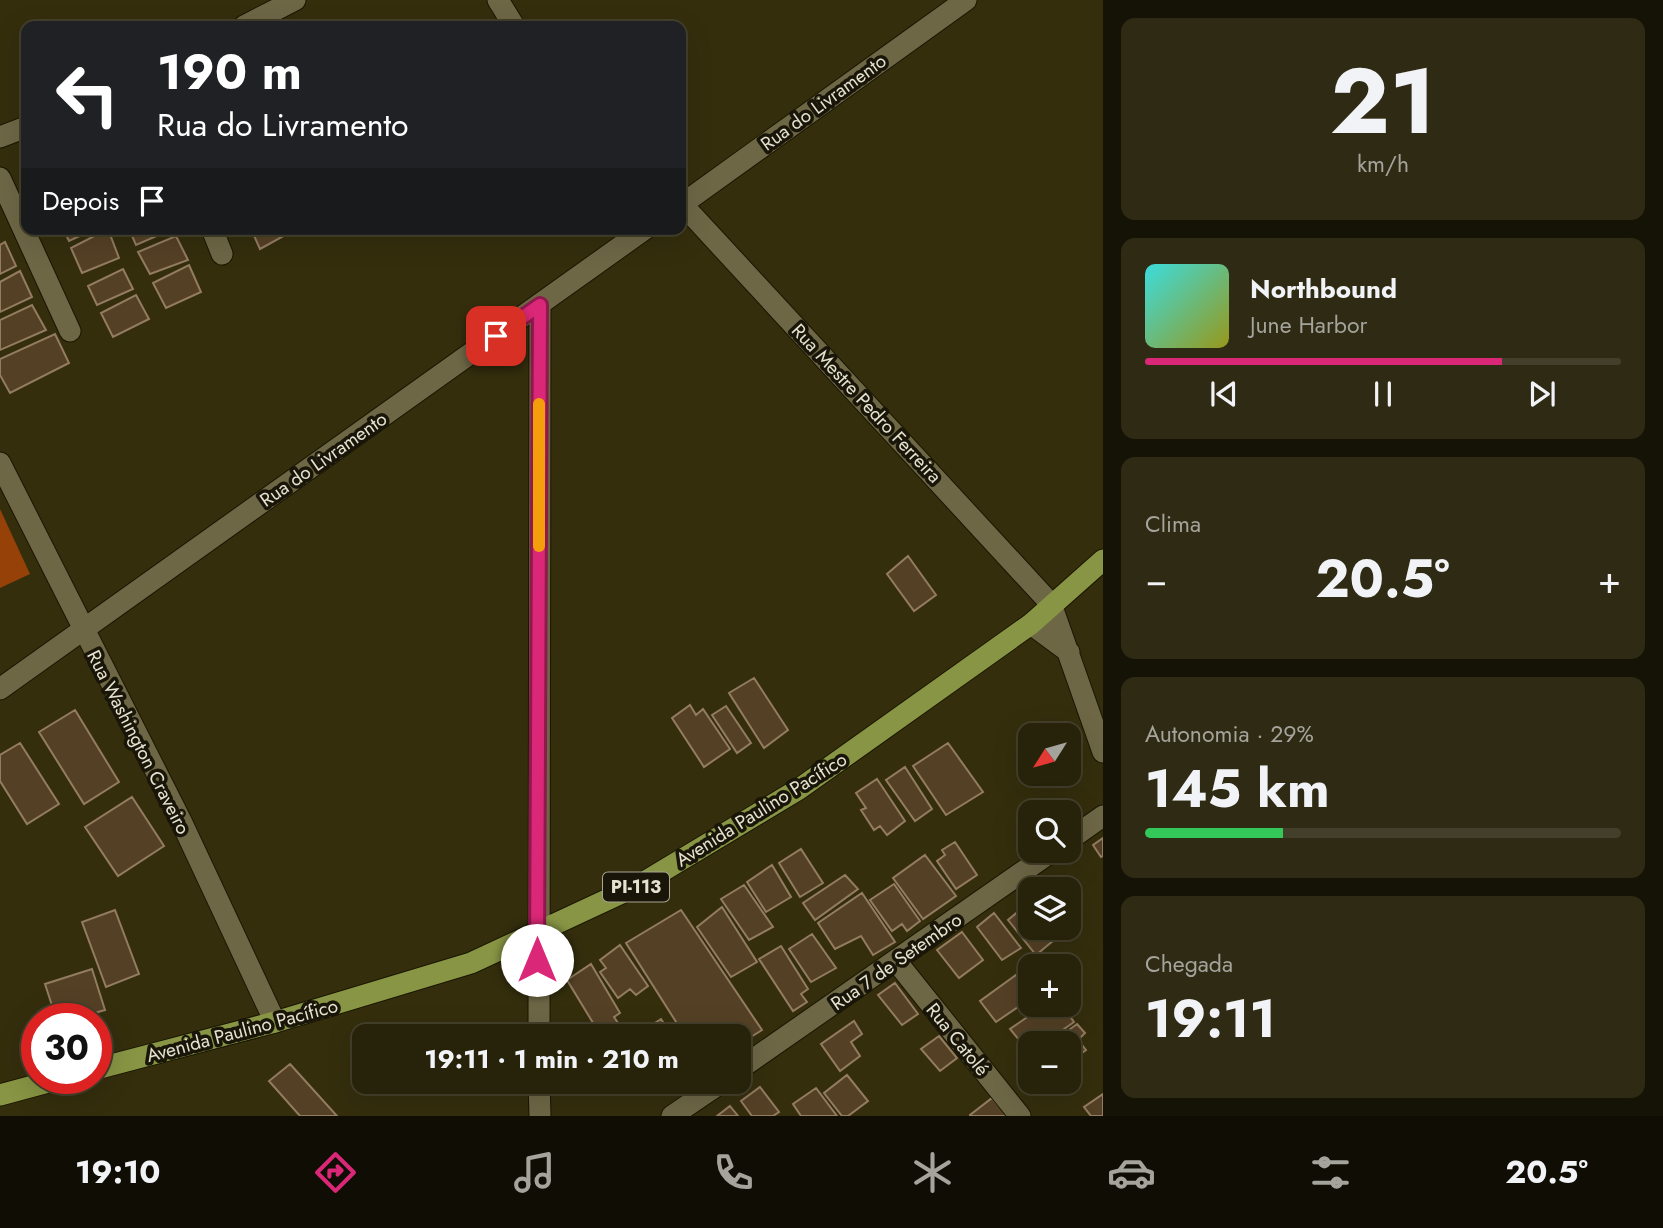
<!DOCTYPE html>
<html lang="pt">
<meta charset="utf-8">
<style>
body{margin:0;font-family:Jost,sans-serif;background:#2f2a13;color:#f1f3f6;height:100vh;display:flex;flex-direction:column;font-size:26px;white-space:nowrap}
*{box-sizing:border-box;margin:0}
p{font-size:23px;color:#a4a49c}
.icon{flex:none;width:38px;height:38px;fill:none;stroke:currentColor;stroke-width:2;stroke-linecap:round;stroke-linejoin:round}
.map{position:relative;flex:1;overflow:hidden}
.drawer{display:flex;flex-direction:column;gap:18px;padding:18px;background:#151306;width:560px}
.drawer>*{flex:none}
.guide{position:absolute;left:21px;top:21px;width:665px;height:214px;border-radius:14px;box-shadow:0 7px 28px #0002,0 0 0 2px #433f2b;background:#202124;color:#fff;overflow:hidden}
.needle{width:46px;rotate:233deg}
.controls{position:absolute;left:1018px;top:723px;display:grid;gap:14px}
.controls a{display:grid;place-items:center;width:63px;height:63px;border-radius:14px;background:#27220a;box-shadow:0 7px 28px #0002,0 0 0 2px #433f2b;font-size:35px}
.speed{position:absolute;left:21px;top:1003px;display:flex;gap:14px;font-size:35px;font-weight:700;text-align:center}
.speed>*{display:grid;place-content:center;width:91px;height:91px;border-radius:50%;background:#27220a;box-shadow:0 7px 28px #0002,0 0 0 2px #433f2b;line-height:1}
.speed .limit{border:10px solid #d22;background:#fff;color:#111}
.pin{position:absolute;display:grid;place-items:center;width:60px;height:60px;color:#fff;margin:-30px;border-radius:14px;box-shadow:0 4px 10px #0006}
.me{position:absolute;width:77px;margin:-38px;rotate:0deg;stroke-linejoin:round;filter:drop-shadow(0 0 5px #0008)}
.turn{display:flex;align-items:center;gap:24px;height:147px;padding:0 21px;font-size:32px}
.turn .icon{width:91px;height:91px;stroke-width:2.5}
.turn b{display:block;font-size:49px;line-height:60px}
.then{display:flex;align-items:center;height:66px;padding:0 21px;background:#0003;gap:14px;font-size:26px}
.big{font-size:52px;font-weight:700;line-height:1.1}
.drawer .widget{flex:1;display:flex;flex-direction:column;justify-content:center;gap:10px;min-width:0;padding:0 24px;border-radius:14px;background:#2f2a13}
.drawer .dial{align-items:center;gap:0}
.dial b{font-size:91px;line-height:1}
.song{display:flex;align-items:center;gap:21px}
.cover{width:84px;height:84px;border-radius:10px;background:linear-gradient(135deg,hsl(180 70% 55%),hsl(60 70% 35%))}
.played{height:7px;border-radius:4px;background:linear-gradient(90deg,#db2777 75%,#433f2b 75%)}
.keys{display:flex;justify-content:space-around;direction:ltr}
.heat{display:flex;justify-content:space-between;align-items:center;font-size:38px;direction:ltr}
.charge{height:10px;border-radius:5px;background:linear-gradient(90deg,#34c759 29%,#433f2b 0)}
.trip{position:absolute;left:352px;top:1024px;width:399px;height:70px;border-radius:14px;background:#27220a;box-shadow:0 7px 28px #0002,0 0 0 2px #433f2b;font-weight:700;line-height:70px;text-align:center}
.tabs{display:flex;height:112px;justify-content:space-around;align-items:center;background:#100e04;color:#a4a49c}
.tabs .icon{width:49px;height:49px}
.tabs .selected{color:#db2777}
.tabs b{font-size:32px;color:#f1f3f6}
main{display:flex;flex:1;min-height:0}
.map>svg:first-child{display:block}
</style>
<main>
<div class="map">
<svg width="1103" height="1116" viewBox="0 0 1103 1116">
<rect width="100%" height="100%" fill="#342e0d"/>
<path fill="#954107" d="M0 509 30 574 0 588Z"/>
<path fill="#544025" stroke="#937c60" stroke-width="2" d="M63 229H95L69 241Z
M108 229 119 258 82 273 71 248Z
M129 229H168V231L136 245Z
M251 229H288L289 233 260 249Z
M176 236 188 260 150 274 138 252Z
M5 242 16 266 0 274V245Z
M189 265 201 292 166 308 153 283Z
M123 269 133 289 97 305 88 286Z
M20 271 32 297 0 312V282Z
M136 295 149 319 113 337 101 313Z
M32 305 46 330 0 350V320Z
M55 334 69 363 10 393 0 375V359Z
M908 556 936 595 914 611 887 574Z
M754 678 788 730 764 748 729 693Z
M690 705 696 715 703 709 730 749 704 767 672 718Z
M726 706 751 743 737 753 712 715Z
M75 710 119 782 84 804 39 732Z
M20 743 59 804 27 824 0 781V755Z
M948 743 983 792 946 815 913 766Z
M905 767 932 809 915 821 886 780Z
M877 779 905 821 887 835 880 826 874 830 861 810 866 808 856 793Z
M132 797 164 846 118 876 85 827Z
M1103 838V856L1101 857 1093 845Z
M955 842 977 875 956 889 937 861 945 855 942 850Z
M801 849 823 883 800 897 779 863Z
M925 855 956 896 923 919 893 878Z
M772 865 791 897 766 912 747 882Z
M845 875 858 889 815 920 803 903Z
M1054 876 1065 889H1037Z
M894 884 920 921 907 931 902 924 892 931 870 900Z
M744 885 773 927 749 940 721 899Z
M862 893 895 942 873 955 861 936 835 949 818 923Z
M1069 895 1079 906 1069 915Z
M1026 905 1031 910V928H1045L1054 940 1036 955 1008 920Z
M722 907 757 962 731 977 697 927Z
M115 910 139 974 106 987 82 922Z
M681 910 762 1030 738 1045V1036H685L626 943Z
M994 913 1021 948 1002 960 977 927Z
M1069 918 1077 927 1068 937 1060 928H1069Z
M962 932 983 960 959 978 937 950Z
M812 934 836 968 811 982 789 949Z
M620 945 648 986 636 995 630 989 618 998 600 972 606 968 600 960Z
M781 946 808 989 801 994 807 1002 793 1011 759 959Z
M591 964 620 1013 614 1017 620 1026 604 1036H601L567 980Z
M92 969 105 1010 77 1018H56L45 984Z
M1016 975 1031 998 996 1022 980 1001Z
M895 983 918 1014 902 1025 878 995Z
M1057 1004H1061L1074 1022 1044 1043H1031L1030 1053 1010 1029 1036 1011 1040 1017Z
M661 1019 672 1036H645L642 1031Z
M854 1021 862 1034 851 1042 860 1056 840 1071 821 1044Z
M1077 1024 1085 1033 1078 1040 1086 1050 1069 1062V1043H1051Z
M939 1036 957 1058 940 1071 921 1049Z
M290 1064 337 1116H300L269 1081Z
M847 1075 868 1101 848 1116H842L824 1093Z
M482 1082H518L519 1084 487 1093Z
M760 1087 779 1112 773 1116H752L741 1101Z
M816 1088 837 1116H801L793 1104Z
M1103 1094V1116H1091L1084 1107Z
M992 1098 1007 1116H970V1115Z
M730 1106 738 1116H717Z"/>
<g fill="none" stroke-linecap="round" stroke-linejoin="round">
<g stroke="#1b1601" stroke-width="23">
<path id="street" d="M498 0 514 26
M244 26 295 0
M0 137 26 127
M0 178 70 331
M682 204 1051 604 1103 752
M681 205 966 0
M212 229 222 254
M0 463 181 821 275 1022
M1031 624 1069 652
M0 689 645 229
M1069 840 1103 816
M896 961 1020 1116
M539 1036 540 305
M738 1070 1054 850
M539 1082 540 1116
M672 1116 722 1082"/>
</g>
<g stroke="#1b1601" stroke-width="23">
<path id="primary" d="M96 1069 275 1022 471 963 641 884 799 789 1031 624 1103 560
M0 1095 63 1078"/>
</g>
<use href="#street" stroke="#6e6746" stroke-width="21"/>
<use href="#primary" stroke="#879544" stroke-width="21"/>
</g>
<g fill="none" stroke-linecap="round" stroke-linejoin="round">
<g stroke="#8e194d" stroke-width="18">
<path id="route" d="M496 336 540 305 537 960"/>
</g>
<use href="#route" stroke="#db2777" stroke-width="12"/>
<path stroke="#f59e0b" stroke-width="12" d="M539 546V404"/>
</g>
<g text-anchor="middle" stroke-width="7" stroke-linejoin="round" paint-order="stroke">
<rect fill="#191609" stroke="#a8a594" stroke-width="2" x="603" y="872.5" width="66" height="29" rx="5"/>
<g font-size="18" font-weight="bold" fill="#e6e2d0">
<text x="636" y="893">PI-113</text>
</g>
<g font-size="19" fill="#e6e2d0" stroke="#191609">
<text transform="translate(823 102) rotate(-36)" y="7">Rua do Livramento</text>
<text transform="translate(867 403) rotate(47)" y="7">Rua Mestre Pedro Ferreira</text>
<text transform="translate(323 459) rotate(-35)" y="7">Rua do Livramento</text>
<text transform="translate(139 742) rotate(63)" y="7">Rua Washington Craveiro</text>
<text transform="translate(761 809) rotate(-32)" y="7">Avenida Paulino Pacífico</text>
<text transform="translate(896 961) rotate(-35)" y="7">Rua 7 de Setembro</text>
<text transform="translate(242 1030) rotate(-15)" y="7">Avenida Paulino Pacífico</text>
<text transform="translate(958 1039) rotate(51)" y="7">Rua Catolé</text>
</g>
</g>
</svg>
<div class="controls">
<a><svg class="needle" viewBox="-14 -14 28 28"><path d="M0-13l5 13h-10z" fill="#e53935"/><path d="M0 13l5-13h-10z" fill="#a4a49c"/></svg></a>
<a><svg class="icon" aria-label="search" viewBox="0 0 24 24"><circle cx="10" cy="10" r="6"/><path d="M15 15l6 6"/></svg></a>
<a><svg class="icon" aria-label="layers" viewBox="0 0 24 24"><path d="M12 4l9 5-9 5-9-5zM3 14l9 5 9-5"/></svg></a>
<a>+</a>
<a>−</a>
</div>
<div class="speed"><div class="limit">30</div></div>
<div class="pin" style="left:496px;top:336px;background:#d93025"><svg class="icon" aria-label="arrive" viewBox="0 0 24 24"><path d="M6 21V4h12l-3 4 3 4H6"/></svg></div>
<svg class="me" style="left:537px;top:960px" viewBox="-20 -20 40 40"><circle r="19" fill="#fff"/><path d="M0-13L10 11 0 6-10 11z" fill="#db2777"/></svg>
<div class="trip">19:11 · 1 min · 210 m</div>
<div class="guide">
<div class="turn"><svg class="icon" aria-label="left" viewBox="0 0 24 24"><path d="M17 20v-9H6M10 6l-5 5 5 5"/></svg><div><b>190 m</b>Rua do Livramento</div></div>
<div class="then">Depois<svg class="icon" aria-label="arrive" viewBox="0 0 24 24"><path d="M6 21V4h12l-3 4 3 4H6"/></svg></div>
</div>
</div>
<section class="drawer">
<div class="widget dial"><b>21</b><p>km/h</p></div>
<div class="widget">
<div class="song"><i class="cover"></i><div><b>Northbound</b><p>June Harbor</p></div></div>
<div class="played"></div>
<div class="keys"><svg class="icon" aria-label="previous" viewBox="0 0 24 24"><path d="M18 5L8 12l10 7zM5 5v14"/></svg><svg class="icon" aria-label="pause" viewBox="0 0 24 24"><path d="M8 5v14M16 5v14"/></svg><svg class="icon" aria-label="next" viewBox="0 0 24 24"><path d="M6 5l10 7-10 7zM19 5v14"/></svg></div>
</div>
<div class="widget"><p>Clima</p>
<div class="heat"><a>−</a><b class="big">20.5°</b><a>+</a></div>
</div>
<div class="widget"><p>Autonomia · 29%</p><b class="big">145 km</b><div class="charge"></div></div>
<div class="widget"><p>Chegada</p><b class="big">19:11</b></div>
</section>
</main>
<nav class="tabs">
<b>19:10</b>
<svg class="icon selected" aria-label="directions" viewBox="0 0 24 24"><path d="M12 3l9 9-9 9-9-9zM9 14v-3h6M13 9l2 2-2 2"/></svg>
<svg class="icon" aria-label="music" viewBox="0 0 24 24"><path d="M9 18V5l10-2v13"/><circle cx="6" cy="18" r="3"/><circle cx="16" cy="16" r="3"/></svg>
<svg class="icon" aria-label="phone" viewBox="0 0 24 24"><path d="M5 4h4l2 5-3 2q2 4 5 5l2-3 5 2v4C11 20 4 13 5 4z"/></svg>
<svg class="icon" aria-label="climate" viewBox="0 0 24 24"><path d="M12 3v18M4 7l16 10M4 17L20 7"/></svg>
<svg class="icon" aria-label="car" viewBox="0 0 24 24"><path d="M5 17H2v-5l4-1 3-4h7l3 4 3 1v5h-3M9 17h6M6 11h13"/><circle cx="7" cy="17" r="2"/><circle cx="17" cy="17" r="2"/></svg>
<svg class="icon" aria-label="filters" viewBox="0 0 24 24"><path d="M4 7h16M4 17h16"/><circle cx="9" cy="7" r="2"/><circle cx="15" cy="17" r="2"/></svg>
<b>20.5°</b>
</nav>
